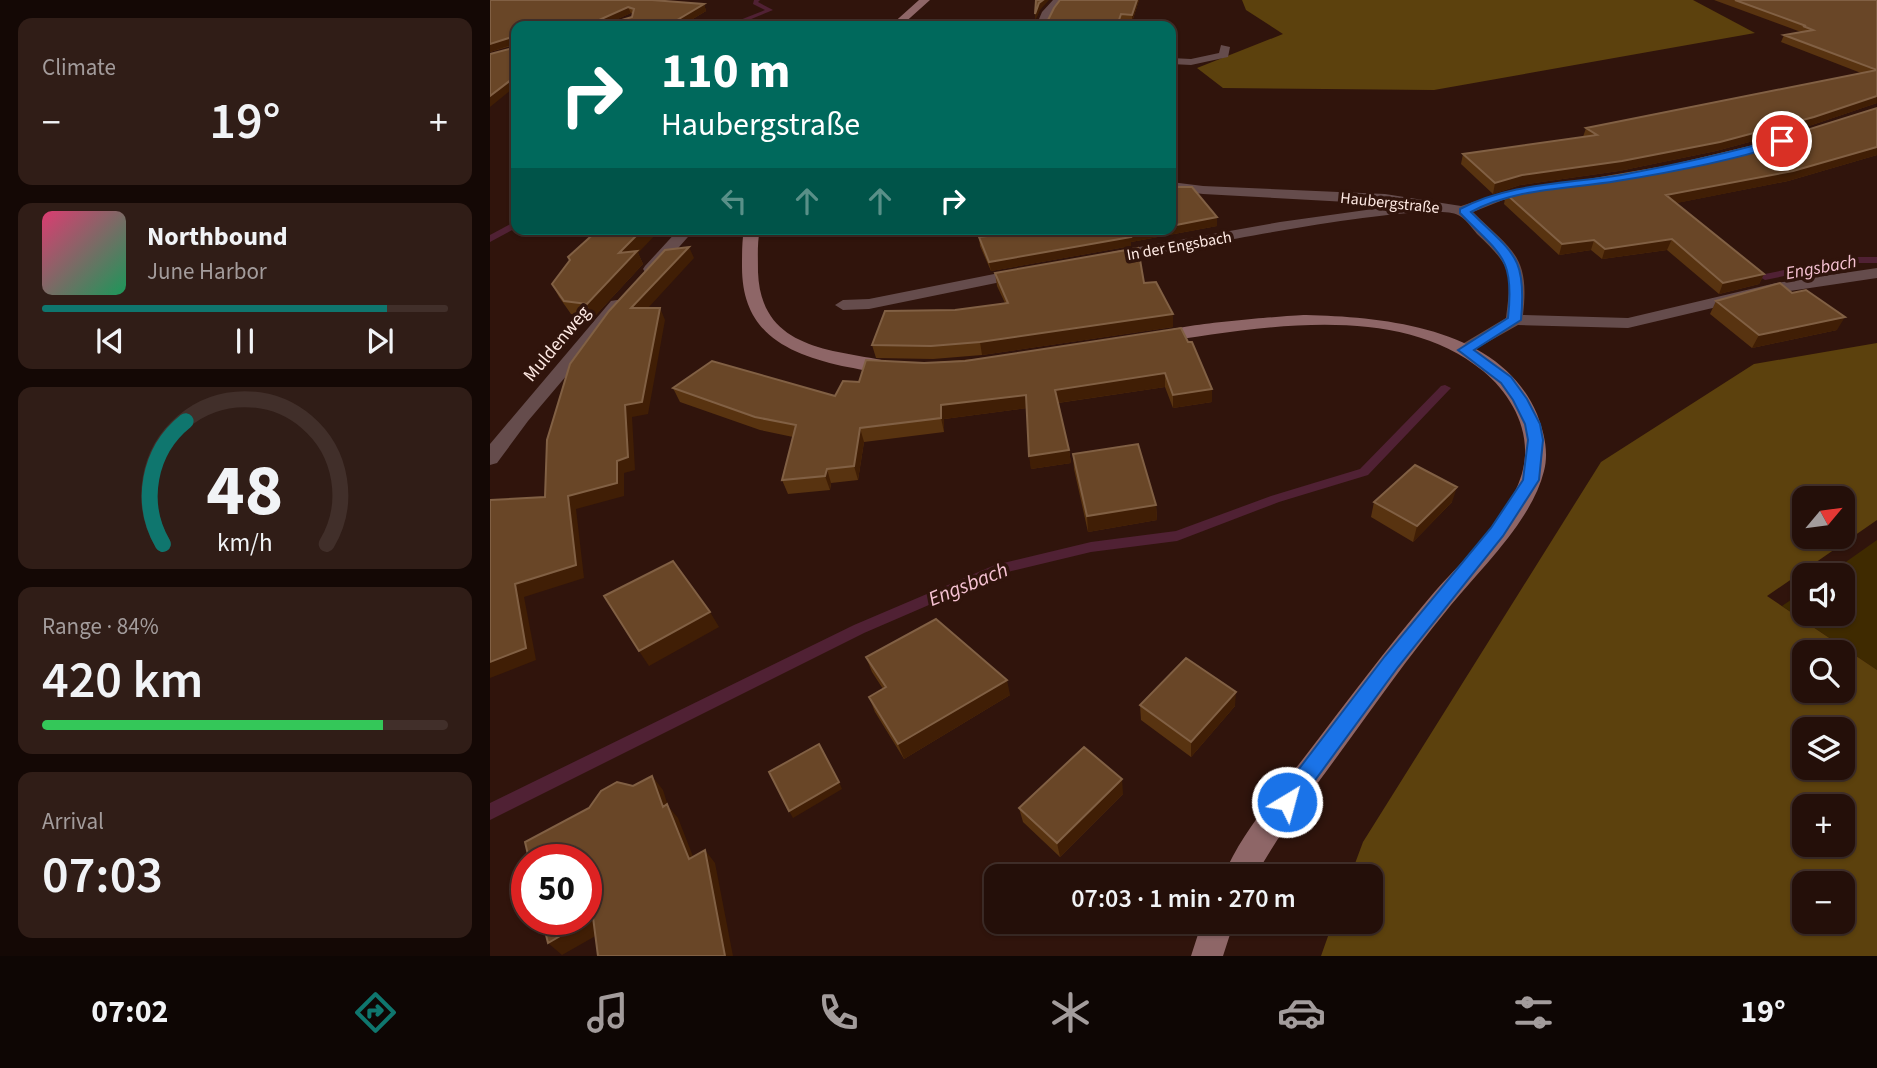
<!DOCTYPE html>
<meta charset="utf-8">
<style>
body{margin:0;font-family:"Source Sans 3",sans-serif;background:#301d17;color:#f1f3f6;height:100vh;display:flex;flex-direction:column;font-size:26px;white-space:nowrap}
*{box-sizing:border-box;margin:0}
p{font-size:23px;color:#a39c9c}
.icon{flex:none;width:38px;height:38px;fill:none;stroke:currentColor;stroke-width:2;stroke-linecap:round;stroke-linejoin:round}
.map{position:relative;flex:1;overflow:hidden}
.sheet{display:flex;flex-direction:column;gap:18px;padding:18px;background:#140805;width:490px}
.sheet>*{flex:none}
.hud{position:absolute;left:21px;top:21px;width:665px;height:214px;border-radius:14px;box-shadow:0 2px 5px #0004,0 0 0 2px #412f2a;background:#00695c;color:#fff;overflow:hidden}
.needle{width:46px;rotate:61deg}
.buttons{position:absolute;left:1302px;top:486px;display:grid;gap:14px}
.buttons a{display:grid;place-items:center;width:63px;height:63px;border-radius:14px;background:#240f09;box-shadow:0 2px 5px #0004,0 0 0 2px #412f2a;font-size:35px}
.speed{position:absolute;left:21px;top:844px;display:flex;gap:14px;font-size:35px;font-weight:700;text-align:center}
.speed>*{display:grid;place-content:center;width:91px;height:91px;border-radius:50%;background:#240f09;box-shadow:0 2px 5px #0004,0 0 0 2px #412f2a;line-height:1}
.speed .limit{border:10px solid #d22;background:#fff;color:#111}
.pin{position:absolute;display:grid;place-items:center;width:60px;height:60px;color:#fff;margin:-30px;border:4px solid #fff;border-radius:50%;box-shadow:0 2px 7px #0007}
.me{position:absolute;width:77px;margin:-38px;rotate:37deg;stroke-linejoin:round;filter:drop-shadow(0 0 5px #0008)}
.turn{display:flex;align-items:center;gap:24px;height:147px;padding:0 35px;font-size:32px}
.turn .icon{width:91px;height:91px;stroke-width:2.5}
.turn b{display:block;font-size:49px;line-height:60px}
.lanes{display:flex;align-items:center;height:66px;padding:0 35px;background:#0003;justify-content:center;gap:35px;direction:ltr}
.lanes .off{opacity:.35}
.big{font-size:52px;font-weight:600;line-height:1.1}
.sheet .card{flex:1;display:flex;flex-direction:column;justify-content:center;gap:10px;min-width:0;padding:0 24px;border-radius:14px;background:#301d17}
.sheet .dial{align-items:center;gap:0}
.dial svg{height:182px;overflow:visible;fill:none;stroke:#412f2a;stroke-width:7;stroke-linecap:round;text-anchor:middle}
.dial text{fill:#f1f3f6;stroke:none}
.song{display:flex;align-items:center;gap:21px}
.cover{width:84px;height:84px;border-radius:10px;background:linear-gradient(135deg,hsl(340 70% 55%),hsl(150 70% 35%))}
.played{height:7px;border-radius:4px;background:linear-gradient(90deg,#0f766e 85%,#412f2a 85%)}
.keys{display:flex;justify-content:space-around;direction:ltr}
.heat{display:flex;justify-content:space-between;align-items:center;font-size:38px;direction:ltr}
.charge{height:10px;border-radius:5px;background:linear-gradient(90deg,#34c759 84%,#412f2a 0)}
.trip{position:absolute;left:494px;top:864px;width:399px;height:70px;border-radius:14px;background:#240f09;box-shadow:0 2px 5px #0004,0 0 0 2px #412f2a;font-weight:600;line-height:70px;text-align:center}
.menu{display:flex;height:112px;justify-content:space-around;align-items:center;background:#0e0604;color:#a39c9c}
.menu .icon{width:49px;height:49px}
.menu .current{color:#0f766e}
.menu b{font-size:32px;color:#f1f3f6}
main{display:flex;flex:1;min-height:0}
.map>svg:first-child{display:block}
</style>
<main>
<section class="sheet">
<div class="card"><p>Climate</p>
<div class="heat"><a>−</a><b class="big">19°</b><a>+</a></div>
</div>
<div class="card">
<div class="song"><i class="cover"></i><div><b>Northbound</b><p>June Harbor</p></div></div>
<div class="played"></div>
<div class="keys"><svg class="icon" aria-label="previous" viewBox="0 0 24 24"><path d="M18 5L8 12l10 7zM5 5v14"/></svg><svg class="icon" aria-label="pause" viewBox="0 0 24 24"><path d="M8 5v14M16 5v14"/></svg><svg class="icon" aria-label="next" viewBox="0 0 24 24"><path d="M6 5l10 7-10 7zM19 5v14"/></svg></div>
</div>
<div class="card dial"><svg viewBox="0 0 100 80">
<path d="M14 69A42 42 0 1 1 86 69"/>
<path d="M14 69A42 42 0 0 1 24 15" stroke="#0f766e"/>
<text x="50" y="56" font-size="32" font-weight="700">48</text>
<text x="50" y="72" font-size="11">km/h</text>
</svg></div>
<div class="card"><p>Range · 84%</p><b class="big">420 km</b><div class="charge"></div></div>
<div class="card"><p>Arrival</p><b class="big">07:03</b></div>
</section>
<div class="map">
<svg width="1387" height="956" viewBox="0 0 1387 956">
<rect width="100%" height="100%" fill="#30140c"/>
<path fill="#3f2a00" d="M1387 540V670L1292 606 1314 591V614H1353V576H1336Z"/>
<path fill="#5c410d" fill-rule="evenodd" d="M752 0H1203L1265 33 944 90 733 88 707 68 793 34 756 10Z
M1387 343V520L1277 596 1387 670V956H831L843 922H880V877H860L873 842 1111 462 1264 364ZM1314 499H1353V537H1314ZM1314 653H1353V691H1314ZM1314 730H1353V768H1314ZM1314 807H1353V845H1314ZM1314 884H1353V922H1314Z"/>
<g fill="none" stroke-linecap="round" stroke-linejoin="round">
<path fill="#502134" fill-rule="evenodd" d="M264 0H270L268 2 283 10 254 22 250 26H244L250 20 275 10 263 4Z
M26 221V228L0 242V235Z
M1357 257H1387V263H1357L1275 280 1270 277 1275 274Z
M955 385 961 388 959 390 878 475 789 502 687 541 601 552 513 573 374 633 0 820V803L364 625 505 565 601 542 686 531 781 496 870 469 951 386Z"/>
<path fill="#654c4c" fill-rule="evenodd" d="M731 45 740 47 738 57 701 65 681 64V58L701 59 729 53Z"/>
<path fill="#654c4c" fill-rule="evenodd" d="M563 0H574L562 13 556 26H546L552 12Z
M681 182 713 186 895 194 971 206 1017 191 1050 187V193L1013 200 983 212C1022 251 1040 255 1033 315L1138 318 1286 283 1387 268V278L1286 293 1138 328 1028 325 975 355 966 350 969 346 1016 318C1022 271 1021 266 987 234 982 228 975 218 968 215 937 198 672 253 621 262L615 260 613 257 615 254 621 252 790 222 912 205 713 194 681 190Z
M189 229H205L167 272H155L153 269 155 266Z
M534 268 540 270 542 273 540 276 379 309 353 310 345 305 353 300 379 299Z
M127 300 133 301 135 305 133 309 38 421 7 463 0 465V444L121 301Z"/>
<path fill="#8e6667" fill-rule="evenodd" d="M429 0H440L411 26H400Z
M254 229H270C267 243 268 258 268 272 271 355 351 349 411 364L413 368 411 372C393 376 370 369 352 366 295 353 252 332 252 267 252 254 252 241 254 229Z
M816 315C896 317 1011 328 1047 414 1054 432 1059 452 1054 471 1042 521 989 570 957 610 919 656 884 706 849 754 820 794 789 833 765 877H733C751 833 785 795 813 759 855 704 896 649 941 596 971 561 1023 515 1033 469 1042 431 1021 394 993 371 907 300 766 328 665 343L656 338C667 325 792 316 816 315Z
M712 922H744L733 956H701Z"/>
</g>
<path fill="#583310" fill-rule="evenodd" d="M0 0H177L175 1 214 4 216 11 191 26H26V86L23 48 24 45 0 52ZM141 13 143 14 142 17 123 21Z
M649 0 642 22 558 20Z
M1224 0H1387V103L1319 126 1226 151 1129 171 1030 185 1003 194 971 164 973 154 1093 137 1096 128 1371 73 1291 42 1294 35 1311 32Z
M1387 108V155L1298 181 1186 203 1274 274 1269 284 1229 294 1177 250 1112 259 1101 250 1069 255 1014 204 1016 194 1180 166 1272 144Z
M727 226 641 242V246L501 271 490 246 489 237 505 235Z
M148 253 153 264 103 318 81 314 69 297 62 284Z
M505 273 654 283 683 314V327L492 355 443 359 386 358 382 345 465 310 515 303 507 286Z
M1226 301 1347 330 1262 348 1220 314Z
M698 342 722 402 683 408 675 387 568 403 579 450 581 463 541 469 537 408 454 419V432L374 442 368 480 341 483 340 490 298 494 292 480 303 437 270 430 190 402 183 388 345 396 369 382 434 363Z
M583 454 666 505 667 520 598 532 584 469Z
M884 502H962L923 542 881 517Z
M376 657 520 695 414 759 385 712 379 697 393 689 382 672Z
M650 705 745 706 701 757 651 720Z
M633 794 570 857 533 822 529 808Z"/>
<path fill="#401e05" d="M553 0H559L550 10 545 21V14L549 3Z
M647 0H649L642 22V15Z
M214 4 216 11 191 26H177Z
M138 7 141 13 112 26 109 20Z
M22 37 25 44 0 52V44Z
M26 76V86L0 107V96Z
M1387 96V103L1319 126 1226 151 1129 171 1030 185 1003 194 1005 183 1032 175Z
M1387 147V155L1298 181 1172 206 1176 195Z
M727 217V226L641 242V246L501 271 499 262 639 233 660 229H681V226Z
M153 229H171L148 253 153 264 103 318 97 304 129 253Z
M1182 239 1177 250 1112 259 1115 249Z
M1104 240 1101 250 1069 255 1072 244Z
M199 247 204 258 147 320 141 308Z
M1274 274 1269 284 1229 294 1233 283Z
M170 308 175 320 158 414 142 417 145 470 134 473V496L86 509 94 578 34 597 46 660 0 678V662L25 584 78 496 127 461 135 405Z
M683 314V327L492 355 490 342Z
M1355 317 1347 330 1262 348 1269 335Z
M675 373V387L567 403 565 390Z
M722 389V402L683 408V395Z
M536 395 538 408 454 419V432L451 418V405Z
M370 428 374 442 368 480 364 466Z
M579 450 581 463 541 469 539 456Z
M337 469 341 483 340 490 335 476Z
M967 487 962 502 923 542 927 526Z
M666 505 667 520 598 532 597 516Z
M220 612 229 627 159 666 149 651Z
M517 680 520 695 414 759 408 744Z
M746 692 745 706 701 757V742Z
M162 776 173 790 178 806 188 818 209 872 199 859 173 807Z
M632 779 633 794 570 857 567 843Z
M349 782 352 789 303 818 299 811Z
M215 850 225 863 243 956H235Z
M103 917 116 930 72 955 58 943Z
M41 919H60L64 922 52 929Z"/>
<path fill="#694627" stroke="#816044" stroke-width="2" fill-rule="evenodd" d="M0 0H162L214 4 177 26H26V76L0 96V54L23 48 25 40 22 37 0 44ZM138 7 144 9 142 17 125 22 109 20Z
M546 0H553L549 3 545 14Z
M570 0H647L642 15 631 14 627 26H543L544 21 558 20 564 8Z
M1245 0H1387V70L1294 35 1323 30 1313 26H1316Z
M496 24 532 26H494Z
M1387 70V96L1324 117 1230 142 1132 161 1032 175 1005 183 973 154 1107 135 1096 128Z
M1387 108V147L1303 171 1176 195 1274 274 1233 283 1182 239 1115 249 1104 240 1072 244 1016 194 1180 166 1272 144Z
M681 187H702L727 217 681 226Z
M109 229H153L129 253 147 251 97 304 74 301 62 284 80 260 78 257Z
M506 229H660L639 233 641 237 499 262 489 237 505 235Z
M199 247 141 308H170L152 402 135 405 138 457 127 461V483L78 496 86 565 25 584 36 648 0 662V500L55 497 57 440 80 364 119 311 175 250Z
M648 248 654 283 666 282 683 314 490 342 441 346 382 345 395 311 465 310 518 303 505 273Z
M1290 283 1302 293 1316 290 1355 317 1269 335 1226 301Z
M691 328 698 342H702L722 389 683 395 675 373 565 390 579 450 539 456 536 395 451 405V418L370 428 364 466 337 469 335 476 292 480 306 425 265 417 183 388 222 361 345 396 353 381 369 382 376 360 434 363 475 361Z
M648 444 666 505 597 516 583 454Z
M925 465 967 487 927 526 884 502Z
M183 561 220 612 149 651 114 596Z
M446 619 517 680 408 744 379 697 396 687 376 657Z
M696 658 746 692 701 742 650 705Z
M329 744 349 782 299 811 279 772Z
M594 747 632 779 567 843 529 808Z
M162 776 173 807 177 804 199 859 215 850 235 956H108L103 917 58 943 52 919H96V859H39L35 842 99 808 111 791 127 782 143 786Z
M37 872V912L28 876Z"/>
<path fill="#1a73e8" stroke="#114b97" stroke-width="2" d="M1292 138 1296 139V143C1242 161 1183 172 1127 181 1079 189 1025 188 981 212 1023 254 1037 255 1031 320L984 350 1021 377 1037 399 1050 424 1053 440 1049 480 1013 536 908 667 804 809 797 812 789 809 786 802 789 795 895 656 1001 528 1033 480 1038 440 1035 424 1023 400 1011 383 968 350 1018 318C1025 256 1010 255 970 213V209C1019 183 1076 184 1131 175 1185 165 1239 153 1292 138Z"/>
<g text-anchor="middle" stroke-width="7" stroke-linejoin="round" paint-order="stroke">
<g font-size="16" fill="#fee9e3" stroke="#30140c">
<text transform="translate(900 202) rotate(6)" y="6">Haubergstraße</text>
<text transform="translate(689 245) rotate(-10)" y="6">In der Engsbach</text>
</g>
<g font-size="18" font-style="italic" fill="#f6c2d3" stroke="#30140c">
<text transform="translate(1331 267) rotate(-10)" y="6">Engsbach</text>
</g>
<g font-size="19" fill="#fee9e3" stroke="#30140c">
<text transform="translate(66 343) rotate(-50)" y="7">Muldenweg</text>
</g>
<g font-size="21" font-style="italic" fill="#f6c2d3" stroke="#30140c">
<text transform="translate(478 584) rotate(-22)" y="7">Engsbach</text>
</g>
</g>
</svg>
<div class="buttons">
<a><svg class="needle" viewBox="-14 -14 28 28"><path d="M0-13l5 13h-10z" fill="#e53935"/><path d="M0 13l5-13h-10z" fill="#a39c9c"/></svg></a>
<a><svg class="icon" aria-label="sound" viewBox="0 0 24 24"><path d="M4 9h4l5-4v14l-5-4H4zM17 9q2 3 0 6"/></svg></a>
<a><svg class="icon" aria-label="search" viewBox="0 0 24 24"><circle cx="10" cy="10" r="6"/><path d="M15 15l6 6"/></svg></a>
<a><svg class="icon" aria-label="layers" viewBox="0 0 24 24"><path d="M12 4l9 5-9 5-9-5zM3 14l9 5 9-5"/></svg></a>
<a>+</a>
<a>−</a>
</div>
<div class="speed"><div class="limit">50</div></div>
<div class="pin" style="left:1292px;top:141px;background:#d93025"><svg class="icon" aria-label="arrive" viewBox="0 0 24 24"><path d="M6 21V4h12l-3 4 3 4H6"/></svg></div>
<svg class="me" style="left:797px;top:802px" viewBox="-20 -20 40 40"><circle r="17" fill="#1a73e8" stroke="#fff" stroke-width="3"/><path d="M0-11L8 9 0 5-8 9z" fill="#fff"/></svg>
<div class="trip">07:03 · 1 min · 270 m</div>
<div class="hud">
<div class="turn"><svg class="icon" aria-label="right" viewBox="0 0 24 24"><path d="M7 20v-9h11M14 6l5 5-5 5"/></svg><div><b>110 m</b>Haubergstraße</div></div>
<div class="lanes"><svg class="icon off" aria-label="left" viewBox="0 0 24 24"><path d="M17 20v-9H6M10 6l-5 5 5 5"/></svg><svg class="icon off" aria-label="ahead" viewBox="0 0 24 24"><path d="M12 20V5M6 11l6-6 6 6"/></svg><svg class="icon off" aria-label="ahead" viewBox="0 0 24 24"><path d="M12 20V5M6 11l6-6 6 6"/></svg><svg class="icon" aria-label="right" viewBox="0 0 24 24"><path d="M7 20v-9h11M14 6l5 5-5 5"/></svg></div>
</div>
</div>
</main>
<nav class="menu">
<b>07:02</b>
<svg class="icon current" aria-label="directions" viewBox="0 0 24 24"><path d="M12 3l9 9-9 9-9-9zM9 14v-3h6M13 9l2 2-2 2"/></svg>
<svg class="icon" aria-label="music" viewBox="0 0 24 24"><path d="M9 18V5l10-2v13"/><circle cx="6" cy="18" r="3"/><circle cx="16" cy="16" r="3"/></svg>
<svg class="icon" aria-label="phone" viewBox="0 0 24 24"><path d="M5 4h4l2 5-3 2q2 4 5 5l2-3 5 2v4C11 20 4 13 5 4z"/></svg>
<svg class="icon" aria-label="climate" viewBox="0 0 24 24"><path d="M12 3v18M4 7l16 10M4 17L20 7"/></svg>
<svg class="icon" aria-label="car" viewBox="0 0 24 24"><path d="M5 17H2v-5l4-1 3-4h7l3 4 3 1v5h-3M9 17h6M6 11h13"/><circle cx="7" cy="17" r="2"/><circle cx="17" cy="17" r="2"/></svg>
<svg class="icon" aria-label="filters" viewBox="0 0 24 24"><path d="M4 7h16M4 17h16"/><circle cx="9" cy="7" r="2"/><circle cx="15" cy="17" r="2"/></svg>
<b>19°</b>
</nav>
